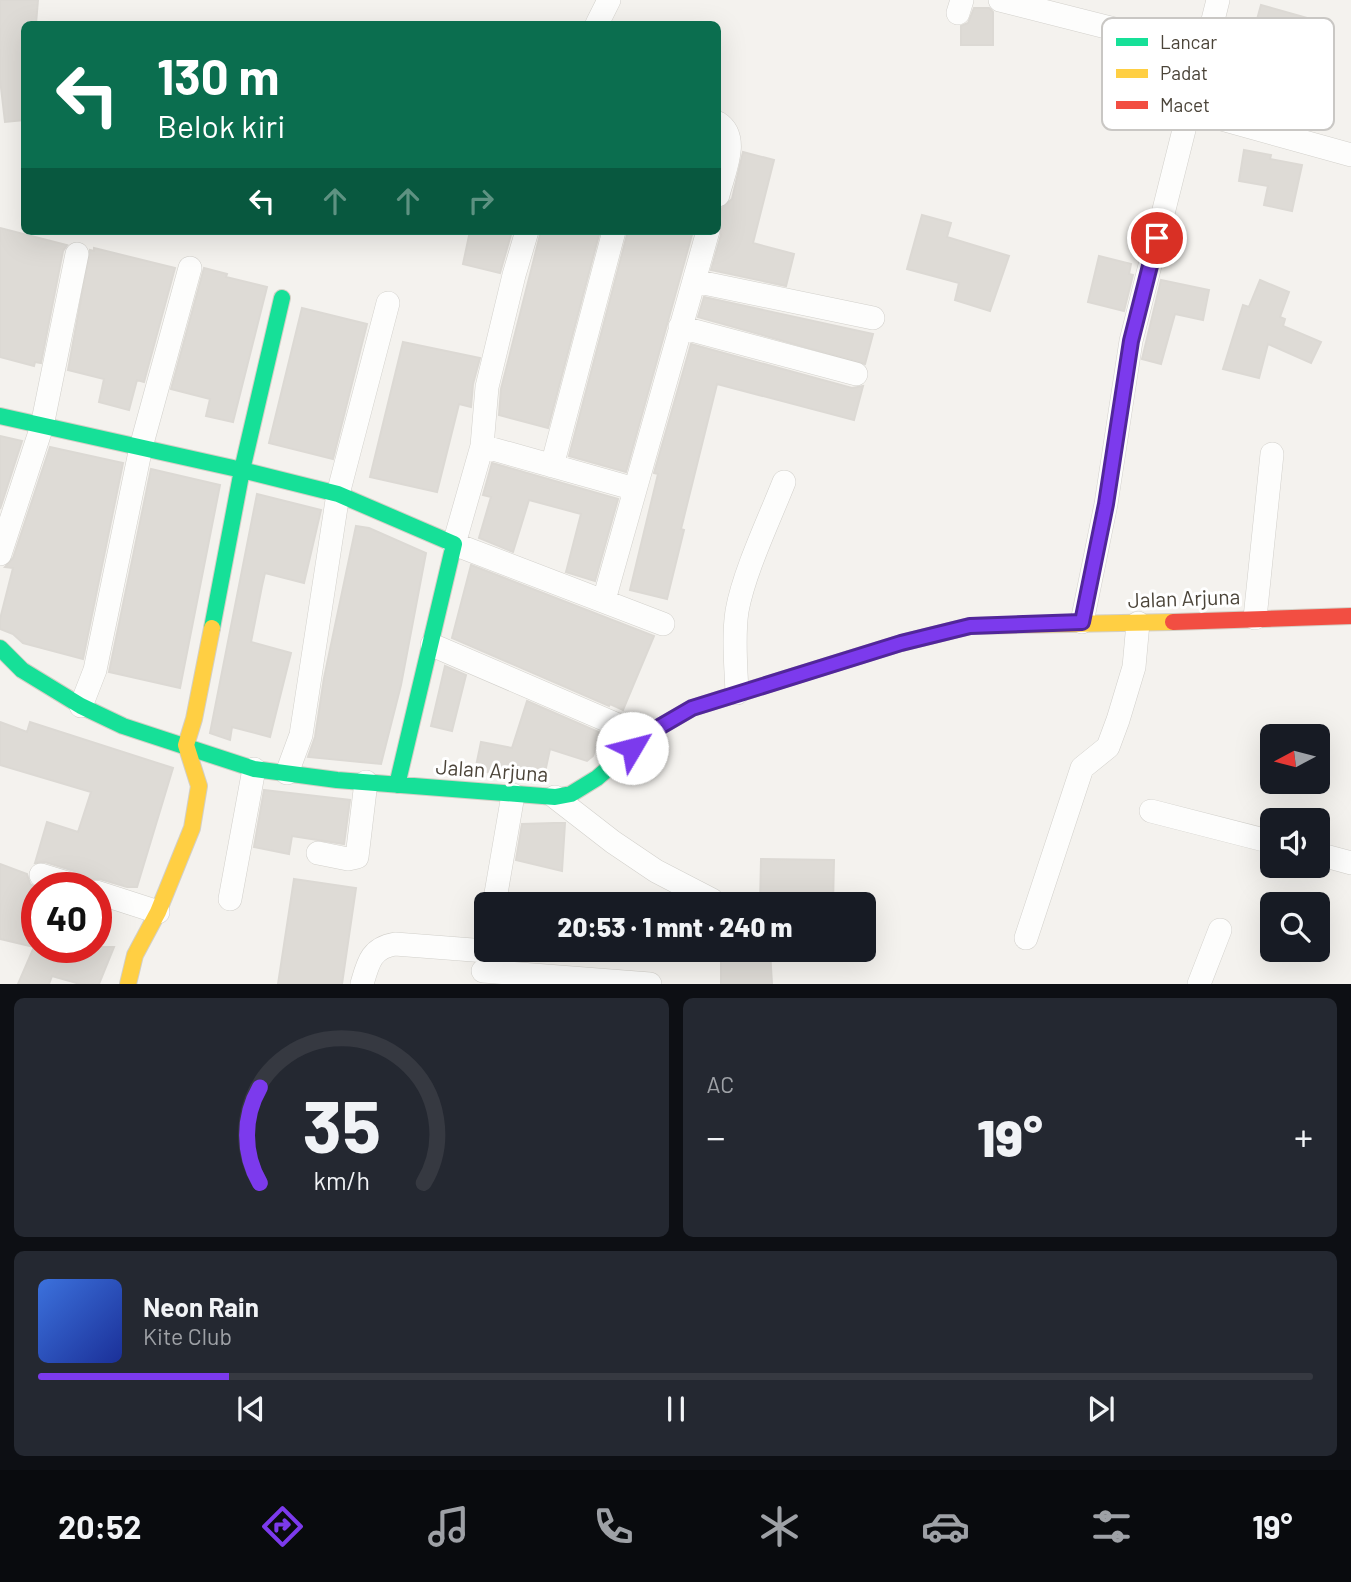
<!DOCTYPE html>
<html lang="id">
<meta charset="utf-8">
<style>
body{margin:0;font-family:Barlow,sans-serif;background:#242831;color:#f1f3f6;height:100vh;display:flex;flex-direction:column;font-size:26px;white-space:nowrap}
*{box-sizing:border-box;margin:0}
p{font-size:23px;color:#9ea1a6}
.icon{flex:none;width:38px;height:38px;fill:none;stroke:currentColor;stroke-width:2;stroke-linecap:round;stroke-linejoin:round}
.map{position:relative;height:984px;overflow:hidden}
.side{display:flex;flex-direction:column;gap:14px;padding:14px;background:#0d0f14;flex:1}
.side>*{flex:none}
.top-card{position:absolute;left:21px;top:21px;width:700px;height:214px;border-radius:10px;box-shadow:0 7px 28px #0002;background:#0b6e4f;color:#fff;overflow:hidden}
.needle{width:46px;rotate:263deg}
.tools{position:absolute;left:1260px;top:724px;display:grid;gap:14px}
.tools a{display:grid;place-items:center;width:70px;height:70px;border-radius:10px;background:#171b24;box-shadow:0 7px 28px #0002;font-size:35px}
.speed{position:absolute;left:21px;top:872px;display:flex;gap:14px;font-size:35px;font-weight:700;text-align:center}
.speed>*{display:grid;place-content:center;width:91px;height:91px;border-radius:50%;background:#171b24;box-shadow:0 7px 28px #0002;line-height:1}
.speed .limit{border:10px solid #d22;background:#fff;color:#111}
.pin{position:absolute;display:grid;place-items:center;width:60px;height:60px;color:#fff;margin:-30px;border:4px solid #fff;border-radius:50%;box-shadow:0 2px 7px #0007}
.me{position:absolute;width:77px;margin:-38px;rotate:53deg;stroke-linejoin:round;filter:drop-shadow(0 0 5px #0008)}
.turn{display:flex;align-items:center;gap:24px;height:147px;padding:0 21px;font-size:32px}
.turn .icon{width:91px;height:91px;stroke-width:2.5}
.turn b{display:block;font-size:49px;line-height:60px}
.lanes{display:flex;align-items:center;height:66px;padding:0 21px;background:#0003;justify-content:center;gap:35px;direction:ltr}
.lanes .off{opacity:.35}
.big{font-size:52px;font-weight:800;line-height:1.1}
.side .card{flex:1;display:flex;flex-direction:column;justify-content:center;gap:10px;min-width:0;padding:0 24px;border-radius:10px;background:#242831}
.side .dial{align-items:center;gap:0}
.dial svg{height:182px;overflow:visible;fill:none;stroke:#363941;stroke-width:7;stroke-linecap:round;text-anchor:middle}
.dial text{fill:#f1f3f6;stroke:none}
.song{display:flex;align-items:center;gap:21px}
.cover{width:84px;height:84px;border-radius:10px;background:linear-gradient(135deg,hsl(220 70% 55%),hsl(230 70% 35%))}
.played{height:7px;border-radius:4px;background:linear-gradient(90deg,#7c3aed 15%,#363941 15%)}
.keys{display:flex;justify-content:space-around;direction:ltr}
.heat{display:flex;justify-content:space-between;align-items:center;font-size:38px;direction:ltr}
.side .tiles{flex:1;display:grid;gap:14px;grid-template-columns:1fr 1fr}
.card:last-child{grid-column:span 2}
.trip{position:absolute;left:474px;top:892px;width:402px;height:70px;border-radius:10px;background:#171b24;box-shadow:0 7px 28px #0002;font-weight:800;line-height:70px;text-align:center}
.dock{display:flex;height:112px;justify-content:space-around;align-items:center;background:#090b0e;color:#9ea1a6}
.dock .icon{width:49px;height:49px}
.dock .on{color:#7c3aed}
.dock b{font-size:32px;color:#f1f3f6}
.map>svg:first-child{display:block}
</style>
<div class="map">
<svg width="1351" height="984" viewBox="0 0 1351 984">
<rect width="100%" height="100%" fill="#f4f2ee"/>
<path fill="#dedbd6" stroke="#dcd9d4" stroke-width="2" d="M0 0H38L36 24H24V120L5 122 0 79Z
M1261 5 1307 18 1302 35 1323 40 1311 84 1286 77 1293 53 1251 41Z
M974 8H989L993 12V45H961V26L968 23Z
M1244 150 1271 155 1270 159 1302 165 1292 211 1264 205 1268 186 1239 181Z
M743 152 774 160 753 243 794 254 786 286 711 270 721 235 719 223 722 208 732 199Z
M922 215 951 223 947 237 1009 256 990 311 955 300 959 283 907 269Z
M0 228 67 245 63 251 41 363 35 362 34 366 0 357Z
M470 231H512L500 273 463 264Z
M541 231H600L548 428 499 415 501 389Z
M628 231H693L626 472 569 456Z
M94 248 175 268 144 382 137 380 129 410 99 402 104 379 68 370 90 250 94 251Z
M1099 256 1131 264 1129 274 1133 275 1124 311 1088 302Z
M204 268 227 274 226 277 267 287 233 422 206 416 210 399 171 389Z
M1161 280 1209 290 1203 320 1175 314 1161 364 1142 359Z
M1260 280 1289 292 1280 317 1285 319 1283 326 1321 342 1311 363 1268 344 1259 378 1223 369 1243 305 1249 307Z
M704 297 873 334 865 364 698 317Z
M302 308 367 324 333 459 269 443Z
M403 342 480 358 473 384 471 407 459 404 437 492 370 477Z
M691 344 852 388 863 386 854 420 717 384 681 529 684 530 667 599 630 590 658 474 654 473Z
M0 436 22 441 0 509Z
M50 447 123 463 83 659 23 643 13 634 0 629V619L13 568 5 567 13 558Z
M492 463 618 499 595 581 566 572 581 514 529 500 513 552 479 538 491 497 483 495Z
M151 469 220 485 180 688 109 672Z
M257 494 321 510 304 583 265 573 262 586 251 642 291 653 270 737 232 727 230 740 210 733Z
M356 526 369 528 426 553 401 685 381 764 308 757 315 737 324 678Z
M471 565 654 636 623 710 610 704 609 706 452 638Z
M445 666 466 675 452 731 431 726Z
M527 701 601 733 593 756 587 761 550 749 544 777 475 771 481 742 512 748Z
M0 722 27 732 30 722 173 768 137 887H127L100 879H91L84 874 45 862 35 863 47 822 78 832 91 792 0 765Z
M264 790 350 800 344 844 292 836 289 854 254 847Z
M554 823H565L562 871 516 860 522 824Z
M761 859 834 860 833 905H760Z
M0 864 27 874 30 884 37 888V947H114L99 984H80L52 976 49 984H18L34 947 0 939Z
M294 879 356 888 342 984H278Z
M721 950H770L772 984H721Z"/>
<g fill="none" stroke-linecap="round" stroke-linejoin="round">
<g stroke="#d2d0cb" stroke-width="24">
<path id="street" d="M1000 0 1205 52 1189 110 1351 155
M958 13 962 0
M597 24 609 0
M1205 52 1218 0
M718 123C741 138 723 173 718 195
M527 231 514 275 487 387 482 446 454 544 663 624
M694 281 873 318
M680 327 856 374
M482 446 635 489
M552 466 614 231
M0 554 42 426 77 254
M604 600 708 231
M1255 618 1272 454
M1082 622 1106 504 1131 341 1189 110
M432 645 634 732 649 733
M737 693C736 666 733 638 737 611 744 572 769 520 784 482
M81 706 95 670 141 447 190 268
M287 773 301 735 338 494 388 303
M555 797 613 842 656 871 712 900
M1151 811 1272 842
M318 853 348 859 357 857 366 782
M1318 854 1351 863
M41 875 80 887
M96 892 158 912
M230 899 254 769
M494 905 513 795
M1026 938 1082 768 1108 747 1118 720 1134 667 1138 623
M483 971 650 984
M362 984C368 963 371 948 395 944L486 951
M1199 984 1220 930"/>
</g>
<g stroke="#d3cfc5" stroke-width="18">
<path id="fast" d="M0 416 242 470 338 494 454 544 397 785
M212 628 242 470 282 298
M0 648 22 670 81 706 123 726 254 769 337 780 555 797 571 794 597 778 649 733 692 708 849 659"/>
</g>
<g stroke="#d3cfc5" stroke-width="18">
<path id="slow" d="M849 659 901 643 970 626 1173 622
M128 984 135 955 158 912 192 828 199 786 186 745 194 719 212 628"/>
</g>
<g stroke="#d3cfc5" stroke-width="18">
<path id="jam" d="M1173 622 1351 616"/>
</g>
<use href="#street" stroke="#fdfdfc" stroke-width="23"/>
<use href="#fast" stroke="#16e098" stroke-width="16"/>
<use href="#slow" stroke="#ffcf43" stroke-width="16"/>
<use href="#jam" stroke="#f24e42" stroke-width="16"/>
</g>
<g fill="none" stroke-linecap="round" stroke-linejoin="round">
<g stroke="#51269a" stroke-width="18">
<path id="route" d="M632 748 649 733 692 708 901 643 970 626 1082 622 1106 504 1131 341 1157 238"/>
</g>
<use href="#route" stroke="#7c3aed" stroke-width="12"/>
</g>
<g text-anchor="middle" stroke-width="6" stroke-linejoin="round" paint-order="stroke">
<g font-size="21" fill="#4b4439" stroke="#fff">
<text transform="translate(1184 599) rotate(-2)" y="7">Jalan Arjuna</text>
<text transform="translate(492 771) rotate(4)" y="7">Jalan Arjuna</text>
</g>
</g>
<rect x="1102" y="18" width="232" height="112" rx="10" fill="#fff" stroke="#c9c7c4" stroke-width="2"/>
<rect x="1116" y="38" width="32" height="8" fill="#16e098"/>
<rect x="1116" y="69" width="32" height="9" fill="#ffcf43"/>
<rect x="1116" y="101" width="32" height="8" fill="#f24e42"/>
<g font-size="19" fill="#4b4439">
<text x="1160" y="49">Lancar</text>
<text x="1160" y="80">Padat</text>
<text x="1160" y="112">Macet</text>
</g>
</svg>
<div class="tools">
<a><svg class="needle" viewBox="-14 -14 28 28"><path d="M0-13l5 13h-10z" fill="#e53935"/><path d="M0 13l5-13h-10z" fill="#9ea1a6"/></svg></a>
<a><svg class="icon" aria-label="sound" viewBox="0 0 24 24"><path d="M4 9h4l5-4v14l-5-4H4zM17 9q2 3 0 6"/></svg></a>
<a><svg class="icon" aria-label="search" viewBox="0 0 24 24"><circle cx="10" cy="10" r="6"/><path d="M15 15l6 6"/></svg></a>
</div>
<div class="speed"><div class="limit">40</div></div>
<div class="pin" style="left:1157px;top:238px;background:#d93025"><svg class="icon" aria-label="arrive" viewBox="0 0 24 24"><path d="M6 21V4h12l-3 4 3 4H6"/></svg></div>
<svg class="me" style="left:632px;top:748px" viewBox="-20 -20 40 40"><circle r="19" fill="#fff"/><path d="M0-13L10 11 0 6-10 11z" fill="#7c3aed"/></svg>
<div class="trip">20:53 · 1 mnt · 240 m</div>
<div class="top-card">
<div class="turn"><svg class="icon" aria-label="left" viewBox="0 0 24 24"><path d="M17 20v-9H6M10 6l-5 5 5 5"/></svg><div><b>130 m</b>Belok kiri</div></div>
<div class="lanes"><svg class="icon" aria-label="left" viewBox="0 0 24 24"><path d="M17 20v-9H6M10 6l-5 5 5 5"/></svg><svg class="icon off" aria-label="ahead" viewBox="0 0 24 24"><path d="M12 20V5M6 11l6-6 6 6"/></svg><svg class="icon off" aria-label="ahead" viewBox="0 0 24 24"><path d="M12 20V5M6 11l6-6 6 6"/></svg><svg class="icon off" aria-label="right" viewBox="0 0 24 24"><path d="M7 20v-9h11M14 6l5 5-5 5"/></svg></div>
</div>
</div>
<section class="side">
<div class="tiles">
<div class="card dial"><svg viewBox="0 0 100 80">
<path d="M14 69A42 42 0 1 1 86 69"/>
<path d="M14 69A42 42 0 0 1 14 27" stroke="#7c3aed"/>
<text x="50" y="56" font-size="32" font-weight="700">35</text>
<text x="50" y="72" font-size="11">km/h</text>
</svg></div>
<div class="card"><p>AC</p>
<div class="heat"><a>−</a><b class="big">19°</b><a>+</a></div>
</div>
<div class="card">
<div class="song"><i class="cover"></i><div><b>Neon Rain</b><p>Kite Club</p></div></div>
<div class="played"></div>
<div class="keys"><svg class="icon" aria-label="previous" viewBox="0 0 24 24"><path d="M18 5L8 12l10 7zM5 5v14"/></svg><svg class="icon" aria-label="pause" viewBox="0 0 24 24"><path d="M8 5v14M16 5v14"/></svg><svg class="icon" aria-label="next" viewBox="0 0 24 24"><path d="M6 5l10 7-10 7zM19 5v14"/></svg></div>
</div>
</div>
</section>
<nav class="dock">
<b>20:52</b>
<svg class="icon on" aria-label="directions" viewBox="0 0 24 24"><path d="M12 3l9 9-9 9-9-9zM9 14v-3h6M13 9l2 2-2 2"/></svg>
<svg class="icon" aria-label="music" viewBox="0 0 24 24"><path d="M9 18V5l10-2v13"/><circle cx="6" cy="18" r="3"/><circle cx="16" cy="16" r="3"/></svg>
<svg class="icon" aria-label="phone" viewBox="0 0 24 24"><path d="M5 4h4l2 5-3 2q2 4 5 5l2-3 5 2v4C11 20 4 13 5 4z"/></svg>
<svg class="icon" aria-label="climate" viewBox="0 0 24 24"><path d="M12 3v18M4 7l16 10M4 17L20 7"/></svg>
<svg class="icon" aria-label="car" viewBox="0 0 24 24"><path d="M5 17H2v-5l4-1 3-4h7l3 4 3 1v5h-3M9 17h6M6 11h13"/><circle cx="7" cy="17" r="2"/><circle cx="17" cy="17" r="2"/></svg>
<svg class="icon" aria-label="filters" viewBox="0 0 24 24"><path d="M4 7h16M4 17h16"/><circle cx="9" cy="7" r="2"/><circle cx="15" cy="17" r="2"/></svg>
<b>19°</b>
</nav>
